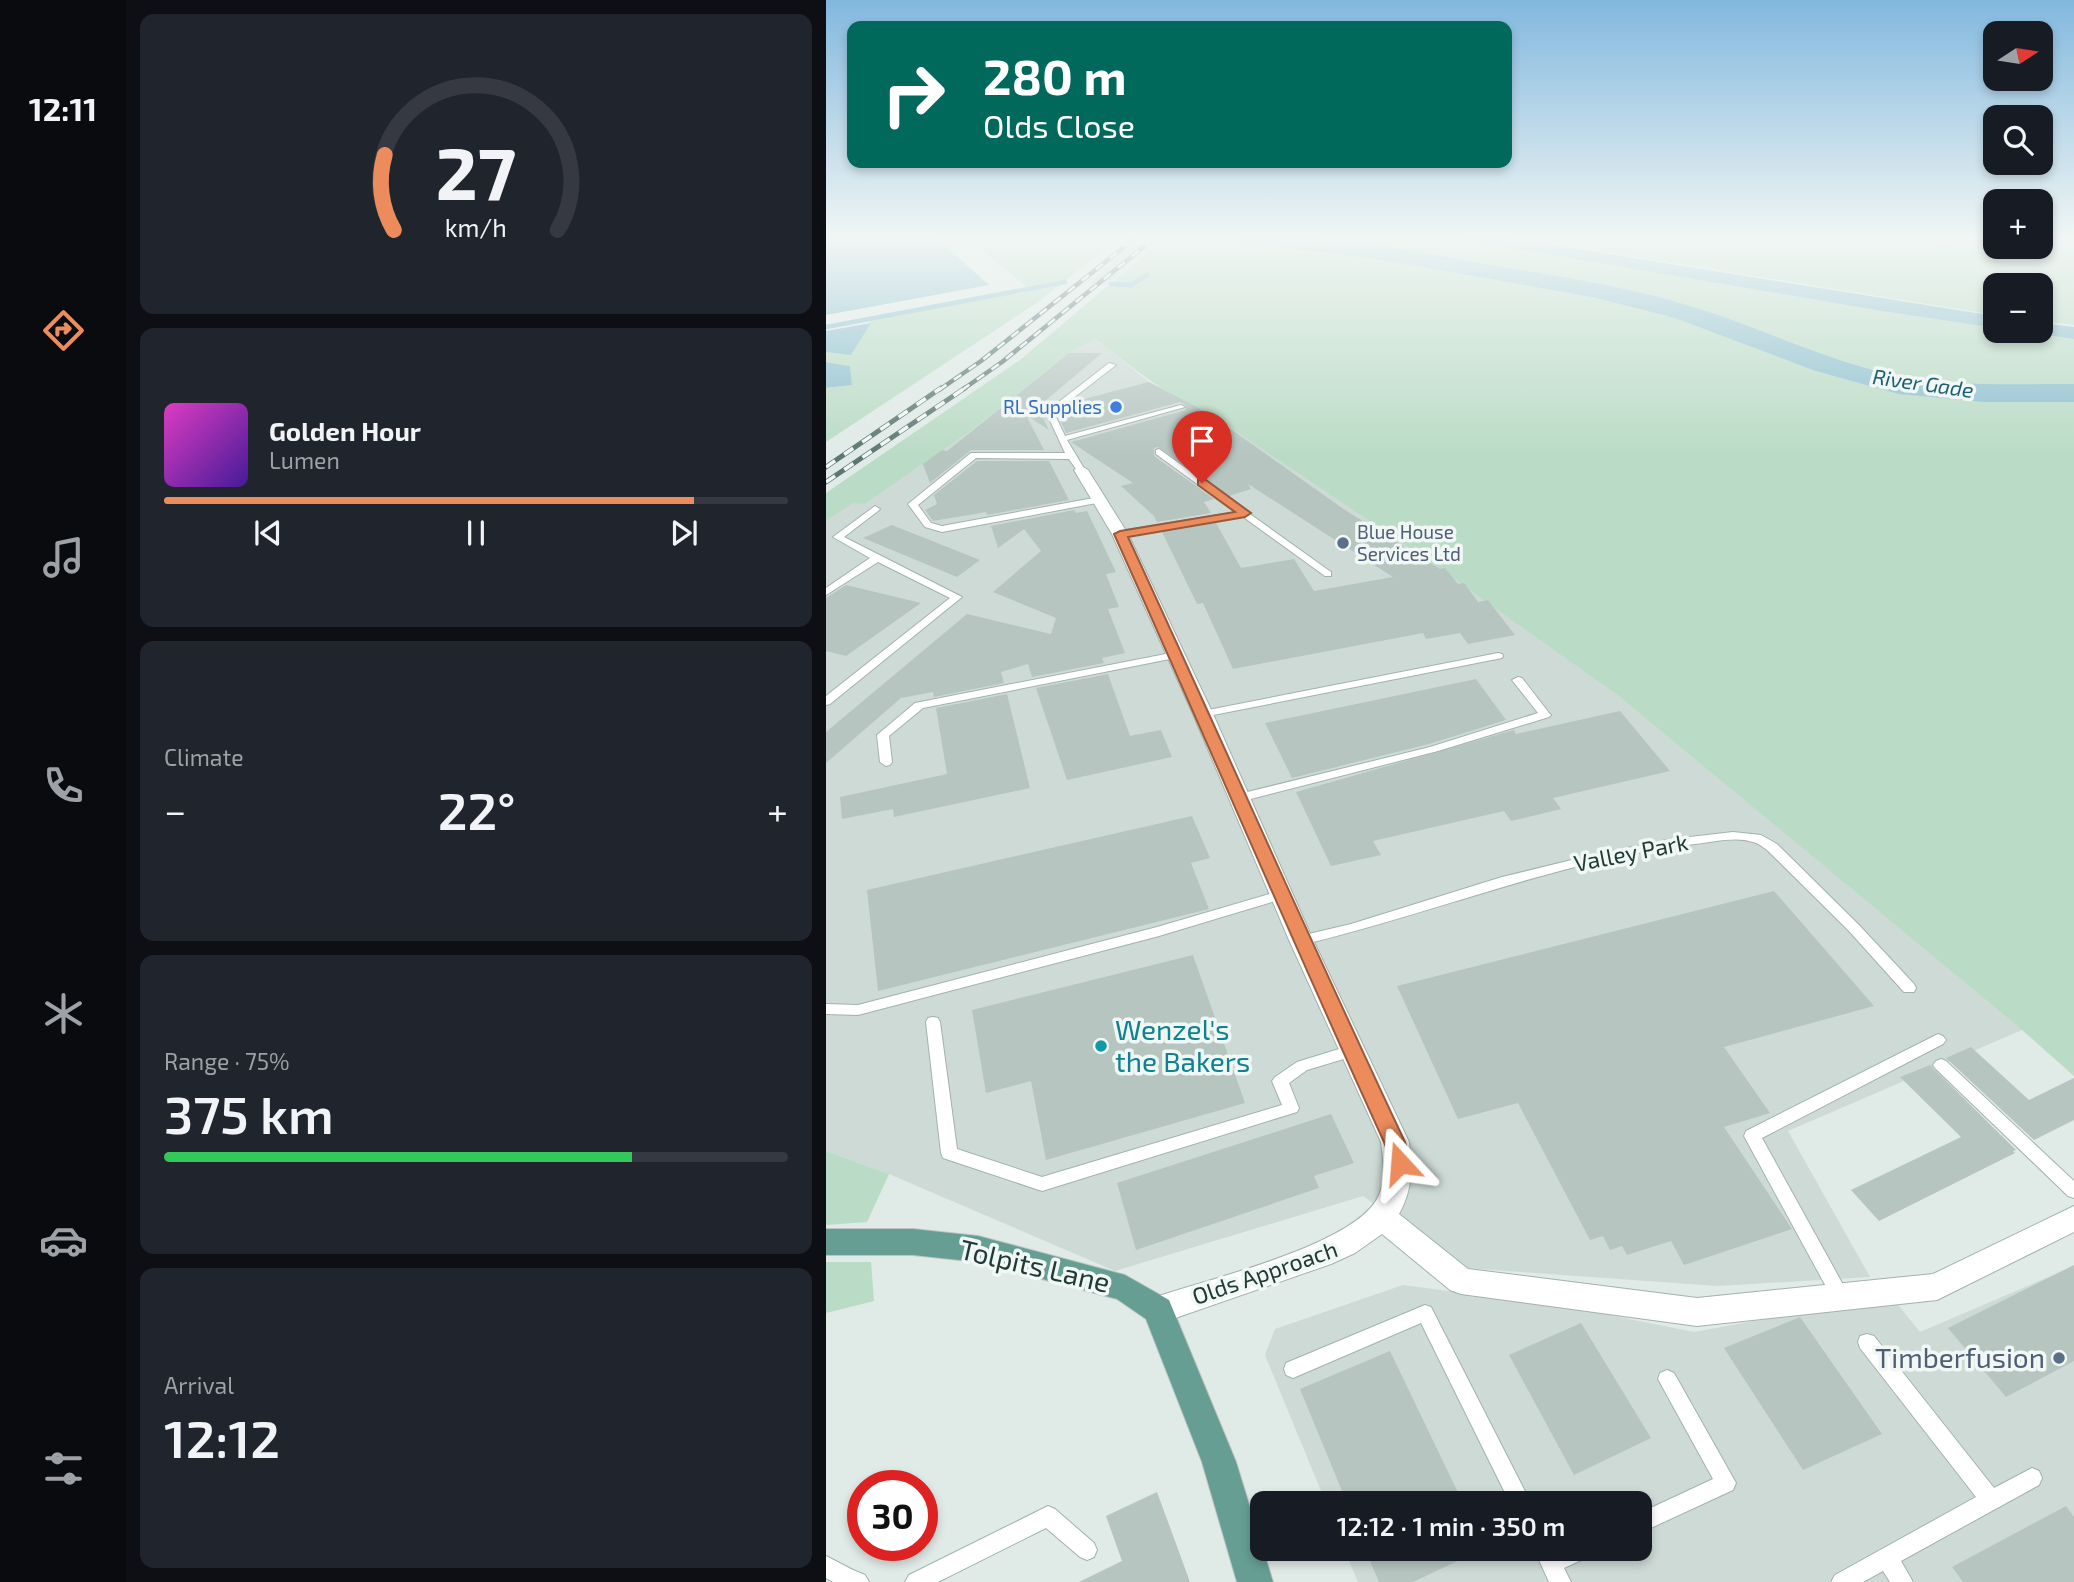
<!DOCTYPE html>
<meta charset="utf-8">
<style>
body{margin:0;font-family:"Exo 2",sans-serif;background:#20242c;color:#f1f3f6;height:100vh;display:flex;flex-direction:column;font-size:26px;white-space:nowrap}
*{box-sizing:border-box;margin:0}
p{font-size:23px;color:#9ea1a6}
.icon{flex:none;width:38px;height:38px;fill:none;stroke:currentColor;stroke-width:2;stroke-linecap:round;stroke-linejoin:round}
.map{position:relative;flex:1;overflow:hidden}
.details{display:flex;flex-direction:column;gap:14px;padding:14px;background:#0d0f14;width:700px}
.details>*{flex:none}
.banner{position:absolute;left:21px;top:21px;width:665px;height:147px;border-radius:14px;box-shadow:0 4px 10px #0003;background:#00695c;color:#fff;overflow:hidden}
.needle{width:46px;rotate:78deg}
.controls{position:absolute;left:1157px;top:21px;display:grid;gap:14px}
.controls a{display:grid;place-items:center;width:70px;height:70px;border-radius:14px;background:#171b24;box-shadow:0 4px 10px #0003;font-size:35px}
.speed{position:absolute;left:21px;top:1470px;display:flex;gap:14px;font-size:35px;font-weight:700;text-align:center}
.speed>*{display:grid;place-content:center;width:91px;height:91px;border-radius:50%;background:#171b24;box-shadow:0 4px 10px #0003;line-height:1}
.speed .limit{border:10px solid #d22;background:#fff;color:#111}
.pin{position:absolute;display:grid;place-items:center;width:60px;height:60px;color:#fff;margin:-72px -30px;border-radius:50% 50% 50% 0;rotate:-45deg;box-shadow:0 0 7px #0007}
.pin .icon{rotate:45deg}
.me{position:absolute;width:77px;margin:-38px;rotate:341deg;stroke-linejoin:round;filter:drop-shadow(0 0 5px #0008)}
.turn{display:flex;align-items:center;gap:24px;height:147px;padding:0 21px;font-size:32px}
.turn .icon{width:91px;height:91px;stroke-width:2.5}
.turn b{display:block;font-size:49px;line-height:60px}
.big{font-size:52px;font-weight:600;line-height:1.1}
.details .tile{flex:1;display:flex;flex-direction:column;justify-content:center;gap:10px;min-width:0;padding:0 24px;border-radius:14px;background:#20242c}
.details .dial{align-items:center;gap:0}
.dial svg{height:182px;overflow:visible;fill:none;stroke:#363941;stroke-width:7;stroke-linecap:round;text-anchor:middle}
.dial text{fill:#f1f3f6;stroke:none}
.song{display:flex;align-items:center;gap:21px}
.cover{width:84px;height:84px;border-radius:10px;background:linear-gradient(135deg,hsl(310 70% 55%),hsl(260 70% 35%))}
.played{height:7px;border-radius:4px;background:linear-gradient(90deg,#ec8b5c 85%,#363941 85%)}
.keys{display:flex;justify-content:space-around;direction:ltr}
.heat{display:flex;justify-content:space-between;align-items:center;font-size:38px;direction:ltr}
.charge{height:10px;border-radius:5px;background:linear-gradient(90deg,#34c759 75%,#363941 0)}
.trip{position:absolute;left:424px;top:1491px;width:402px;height:70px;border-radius:14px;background:#171b24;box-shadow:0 4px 10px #0003;font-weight:600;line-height:70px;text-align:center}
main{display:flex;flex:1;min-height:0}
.tab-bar{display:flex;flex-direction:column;width:126px;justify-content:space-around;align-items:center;background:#090b0e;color:#9ea1a6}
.tab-bar .icon{width:49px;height:49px}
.tab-bar .current{color:#ec8b5c}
.tab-bar b{font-size:32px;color:#f1f3f6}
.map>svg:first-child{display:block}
</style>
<main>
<nav class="tab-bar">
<b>12:11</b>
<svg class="icon current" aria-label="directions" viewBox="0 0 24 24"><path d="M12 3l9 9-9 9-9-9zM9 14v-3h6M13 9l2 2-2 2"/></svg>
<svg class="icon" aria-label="music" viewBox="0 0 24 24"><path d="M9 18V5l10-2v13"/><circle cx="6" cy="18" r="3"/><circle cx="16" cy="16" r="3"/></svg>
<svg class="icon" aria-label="phone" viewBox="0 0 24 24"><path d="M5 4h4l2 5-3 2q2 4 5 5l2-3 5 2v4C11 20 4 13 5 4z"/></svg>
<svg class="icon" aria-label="climate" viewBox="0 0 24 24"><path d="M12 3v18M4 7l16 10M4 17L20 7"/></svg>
<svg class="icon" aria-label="car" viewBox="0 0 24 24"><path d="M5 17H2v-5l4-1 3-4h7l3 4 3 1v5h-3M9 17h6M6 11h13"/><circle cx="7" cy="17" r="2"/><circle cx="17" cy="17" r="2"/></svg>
<svg class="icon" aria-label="filters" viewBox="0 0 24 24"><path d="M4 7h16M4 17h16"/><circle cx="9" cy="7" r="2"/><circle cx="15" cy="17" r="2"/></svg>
</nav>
<section class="details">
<div class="tile dial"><svg viewBox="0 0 100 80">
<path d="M14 69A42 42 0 1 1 86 69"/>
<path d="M14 69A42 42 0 0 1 10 36" stroke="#ec8b5c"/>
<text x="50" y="56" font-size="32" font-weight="700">27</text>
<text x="50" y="72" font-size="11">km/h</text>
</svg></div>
<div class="tile">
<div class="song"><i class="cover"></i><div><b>Golden Hour</b><p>Lumen</p></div></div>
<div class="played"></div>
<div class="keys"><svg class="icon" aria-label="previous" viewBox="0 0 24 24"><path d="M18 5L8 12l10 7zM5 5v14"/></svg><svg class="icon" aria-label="pause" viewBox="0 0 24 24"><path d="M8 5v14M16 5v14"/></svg><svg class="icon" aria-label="next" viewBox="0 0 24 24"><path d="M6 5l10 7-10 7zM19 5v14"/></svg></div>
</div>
<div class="tile"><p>Climate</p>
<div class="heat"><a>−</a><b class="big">22°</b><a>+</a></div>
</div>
<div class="tile"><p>Range · 75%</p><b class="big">375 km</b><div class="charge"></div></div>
<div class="tile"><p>Arrival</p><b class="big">12:12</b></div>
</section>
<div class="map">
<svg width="1248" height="1582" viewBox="0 0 1248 1582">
<rect width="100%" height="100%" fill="#e0eae7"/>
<path fill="#cedad6" d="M309 236H337L280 285 264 283Z
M270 339 323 382 394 420 619 568 790 694 1196 1030 962 1131 1044 1277 892 1286 639 1268 537 1196 289 1271 63 1174 0 1151V521L27 502 39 504 142 433 243 353Z
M1248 1266V1582H532L518 1549H814V1503H500L439 1355 449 1329 577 1285 748 1308 868 1332 972 1313 1068 1300 1094 1332Z"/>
<path fill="#badbc5" d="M139 236H296L212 302 0 442V388L26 385 24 366 0 362V352L26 354 45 320 203 289Z
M341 236H615L1050 310 1169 328V331L1248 339V1076L1196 1030 790 694 599 558 402 426C353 403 312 373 270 339L243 353 142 433 39 504 27 503 0 521V493L194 360Z
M681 236H1080L1176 255 1248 247V325L1215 321 1214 285H1169V315Z
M0 1151 63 1174 41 1222 0 1225Z
M0 1262H45L48 1301 0 1313Z"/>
<path fill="#8abece" d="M0 236H108L163 285 0 315Z
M615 236H670L1169 316V328L1050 310Z
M45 323 25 355 0 352V331Z
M1215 323 1248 327V339L1188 331H1214Z
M0 362 24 366 26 385 0 388Z"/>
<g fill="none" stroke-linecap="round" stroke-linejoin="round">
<path stroke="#8abece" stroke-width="4.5" d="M285 284 305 285 321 275
M0 327 239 282"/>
<path fill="#8abece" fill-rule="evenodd" d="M407 236C492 231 576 249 659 264 728 276 800 286 867 307 936 328 1002 362 1073 376 1130 387 1191 384 1248 384V402H1159L1073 394 990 371 849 318 766 297 545 258 418 243 410 241Z"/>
</g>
<path fill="#b6c5c0" d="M243 353H276L212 407 214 410 220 409 217 411 221 420 216 416 223 430 200 415 218 450H145L104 483 97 464 116 450 121 451Z
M323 382 382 413 519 510 614 569 619 568 632 584 638 583 652 602 662 600 689 635 642 644 634 633 600 639 597 633 407 669 377 603 371 604 336 532 390 523 415 568 468 559 488 591 567 577 422 484 425 489 403 496 332 447 328 448V456L388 499 378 502 385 513 331 522 328 516 295 486 307 483 245 442 360 410V405L354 402 240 433 231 414 247 402Z
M151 461H223L243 500 161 515 160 512 107 521 99 510 111 504 108 495Z
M248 510 250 513 261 511 290 572 280 574 293 607 282 609 299 653 276 658 278 663 206 677 202 664 175 672 178 683 108 697 107 692 75 698 0 763V732L141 614 225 634 230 618 167 592 215 551 198 529 172 548 165 526Z
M66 525 154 560 131 577 37 538Z
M20 585 95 603 20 656 0 651V598Z
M282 674 304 736 335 730 346 757 241 780 210 688Z
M650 679 680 720 603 744 466 778 439 723Z
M181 694 204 788 68 817 67 809 16 819 14 797 121 774 110 708Z
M794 711 844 771 727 798 735 809 685 821 678 811 547 841 555 855 505 866 470 792 688 730 690 734Z
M366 816 384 858 365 863 383 909 52 991 41 890Z
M948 891 1048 1006 898 1047 944 1113 898 1127 966 1229 858 1265 845 1241 801 1255 796 1246 784 1250 777 1236 764 1240 692 1103 632 1119 571 986Z
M367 955 419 1103 220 1160 205 1081 160 1093 146 1010Z
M1145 1047 1203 1100 1248 1078V1120L1208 1140 1120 1058Z
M1104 1065 1190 1150 1187 1151 1189 1153 1053 1221 1025 1190 1135 1137 1074 1077Z
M505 1114 528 1163 488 1176 493 1188 310 1250 291 1183Z
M1248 1265V1361L1180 1397 1122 1328Z
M974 1317 1056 1434 977 1470 898 1348Z
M755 1323 825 1438 748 1475 683 1355Z
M564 1351 637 1503H521L474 1389Z
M331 1492 364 1582H253L296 1561 280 1516Z
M1240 1506 1248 1517V1582H1137L1126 1567Z
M539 1549H657L587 1582H553Z"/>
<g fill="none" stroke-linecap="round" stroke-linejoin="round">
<g stroke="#a3b2ae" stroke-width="2">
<path id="service" d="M283 363 290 365 228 413 239 436 355 405 359 407 241 440 259 470 258 472H252L243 459 150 458 92 505 105 523 116 526 273 497 277 500 276 502 116 532 99 527 82 504 145 453H239L220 412Z
M333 449 505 572V576H499L416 516 291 536 289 534 294 531 410 512 330 454V450Z
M49 506 54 509 52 511 18 537 136 597 4 704 0 705V696L124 598 52 562 0 595V588L44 558 7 537Z
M350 652 354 653 355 655 354 657 97 708 63 736 66 762 64 765 60 766 54 762 51 735 89 703Z
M672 653 676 654 677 656 676 658 377 717 371 714 377 711Z
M692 677 696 678 723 713 725 715 723 717 612 751 413 802 407 798 409 795 604 747 712 713 686 680Z
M907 832 935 835 951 844 1032 924 1088 984 1090 988 1088 992H1078L1022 930 941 850C937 847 932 843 927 842 910 836 887 842 869 844 733 860 607 914 475 945L470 943 468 940 470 937 525 924 676 877 762 856 846 839Z
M454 891 459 892 461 895 459 898 333 936 32 1015 0 1014V1004L32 1005 331 927Z
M107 1017 112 1018 114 1022 131 1149 216 1177 456 1105 446 1081 449 1077 471 1062 526 1045 531 1047 534 1051 531 1055 481 1070 463 1083 473 1108 471 1112 216 1191 117 1158 115 1153 100 1022 102 1018Z
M1112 1034 1117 1036 1120 1040 1117 1044 936 1138 1025 1299 1022 1305 1016 1307 1010 1305 918 1136 920 1131Z
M1115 1059 1120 1061 1248 1181V1198L1242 1196 1110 1069 1107 1065 1110 1061Z
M599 1305 605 1307 705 1503H684L595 1323 474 1375 467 1378 460 1375 458 1369 460 1363Z
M1041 1334 1048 1336 1168 1488 1206 1468 1213 1471 1216 1478 1213 1485 1075 1561 1087 1582H1064L1057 1571 1037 1582H1005L1009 1575 1150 1497 1034 1348 1032 1342 1034 1336Z
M841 1370 848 1373 910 1483 907 1490 814 1533V1513L887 1479 832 1379 834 1373Z
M222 1506 229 1509 268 1543 271 1550 268 1557 261 1560 254 1557 220 1528 112 1582H79L83 1575Z
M708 1549H729L730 1550 767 1549 764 1556 738 1568 745 1582H723Z
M0 1556 27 1570 39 1575 43 1582H7L0 1578Z"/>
</g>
<g stroke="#a3b2ae" stroke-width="2">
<path id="minor" d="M1147 236 1169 238V244L1148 238Z
M255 466 262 470 302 534 387 714 487 940 583 1142C586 1169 587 1189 573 1214L642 1269 871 1298 1107 1274 1248 1206V1232L1111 1300 871 1326 635 1294 624 1290 556 1234 529 1253 505 1264 332 1324 321 1320 317 1310 321 1300C373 1281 532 1246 553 1195 561 1178 557 1160 555 1142L463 940 367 714 286 534 248 470Z"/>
</g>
<g stroke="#bcc4c2" stroke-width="2">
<path id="primary" d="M0 1229H87L152 1236 299 1275 343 1300 410 1462 447 1582H411L376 1462 320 1319 291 1299 152 1262 87 1255H0Z"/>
</g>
<use href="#service" fill="#fff" fill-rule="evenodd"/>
<use href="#minor" fill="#fff" fill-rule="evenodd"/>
<use href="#primary" fill="#669e94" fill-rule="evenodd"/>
<g stroke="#5c7671" stroke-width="4.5">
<path id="rail-far1" d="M113 390 155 361 312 236
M136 390 176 362 331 236"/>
</g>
<g stroke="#5c7671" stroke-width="5">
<path id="rail" d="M0 467 115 388
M0 482 139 388"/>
</g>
<use href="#rail-far1" stroke="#f0f7f4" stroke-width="2.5" stroke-dasharray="9" stroke-linecap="butt"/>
<use href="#rail" stroke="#f0f7f4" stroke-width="3.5" stroke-dasharray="11" stroke-linecap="butt"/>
</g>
<linearGradient id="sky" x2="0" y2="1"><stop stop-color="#82b8de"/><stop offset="0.52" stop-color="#f1f6f4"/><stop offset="1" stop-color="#f1f6f4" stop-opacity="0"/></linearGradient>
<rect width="1248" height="457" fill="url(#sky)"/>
<path fill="#ec8b5c" stroke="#995a3c" stroke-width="2" d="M372 480H380L425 513 419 517 302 537C395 738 484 941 579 1142L585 1163 582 1169 574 1172 567 1169 558 1142C466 941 379 736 288 534L294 531 409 512 372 485Z"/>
<circle fill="#3f7fe0" stroke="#f0f7f4" stroke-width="2.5" cx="290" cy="407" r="7"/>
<g fill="#5c6f8a" stroke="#f0f7f4" stroke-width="2.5">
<circle cx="517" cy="543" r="7"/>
<circle cx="1233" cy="1358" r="7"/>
</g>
<circle fill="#0f9aa8" stroke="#f0f7f4" stroke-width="2.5" cx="275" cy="1046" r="7"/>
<g text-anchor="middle" stroke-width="7" stroke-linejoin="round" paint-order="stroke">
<g font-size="19" fill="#366cbe" stroke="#f0f7f4" text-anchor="end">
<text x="276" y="414">RL Supplies</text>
</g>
<g font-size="19" fill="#4e5e75" stroke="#f0f7f4" text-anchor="start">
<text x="531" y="539">Blue House<tspan x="531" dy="22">Services Ltd</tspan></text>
</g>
<g font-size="21" font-style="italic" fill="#1e5e73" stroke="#f0f7f4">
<text transform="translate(1097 384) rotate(8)" y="7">River Gade</text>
</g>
<g font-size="23" fill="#213a35" stroke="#f0f7f4">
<text transform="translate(805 853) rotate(-11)" y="8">Valley Park</text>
<text transform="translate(439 1273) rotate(-19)" y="8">Olds Approach</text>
</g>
<g font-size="28" fill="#0d838f" stroke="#f0f7f4" text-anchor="start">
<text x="289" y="1040">Wenzel's<tspan x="289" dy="32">the Bakers</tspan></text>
</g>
<g font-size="28" fill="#213a35" stroke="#f0f7f4">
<text transform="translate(209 1266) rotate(13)" y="10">Tolpits Lane</text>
</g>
<g font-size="28" fill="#4e5e75" stroke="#f0f7f4" text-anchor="end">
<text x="1219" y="1368">Timberfusion</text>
</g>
</g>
</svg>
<div class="controls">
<a><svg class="needle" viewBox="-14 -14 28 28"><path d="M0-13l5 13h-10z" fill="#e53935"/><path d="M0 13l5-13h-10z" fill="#9ea1a6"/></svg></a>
<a><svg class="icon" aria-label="search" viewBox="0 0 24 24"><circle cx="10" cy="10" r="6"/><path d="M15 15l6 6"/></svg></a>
<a>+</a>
<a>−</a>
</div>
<div class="speed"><div class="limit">30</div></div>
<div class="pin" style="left:376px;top:483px;background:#d93025"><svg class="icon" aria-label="arrive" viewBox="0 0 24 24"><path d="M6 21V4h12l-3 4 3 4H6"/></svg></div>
<svg class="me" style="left:574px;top:1163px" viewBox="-20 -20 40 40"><path d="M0-17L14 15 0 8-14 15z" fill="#ec8b5c" stroke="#fff" stroke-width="4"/></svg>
<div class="trip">12:12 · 1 min · 350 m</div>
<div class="banner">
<div class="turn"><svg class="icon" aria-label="right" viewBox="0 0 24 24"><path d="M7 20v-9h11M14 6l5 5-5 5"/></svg><div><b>280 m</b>Olds Close</div></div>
</div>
</div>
</main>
